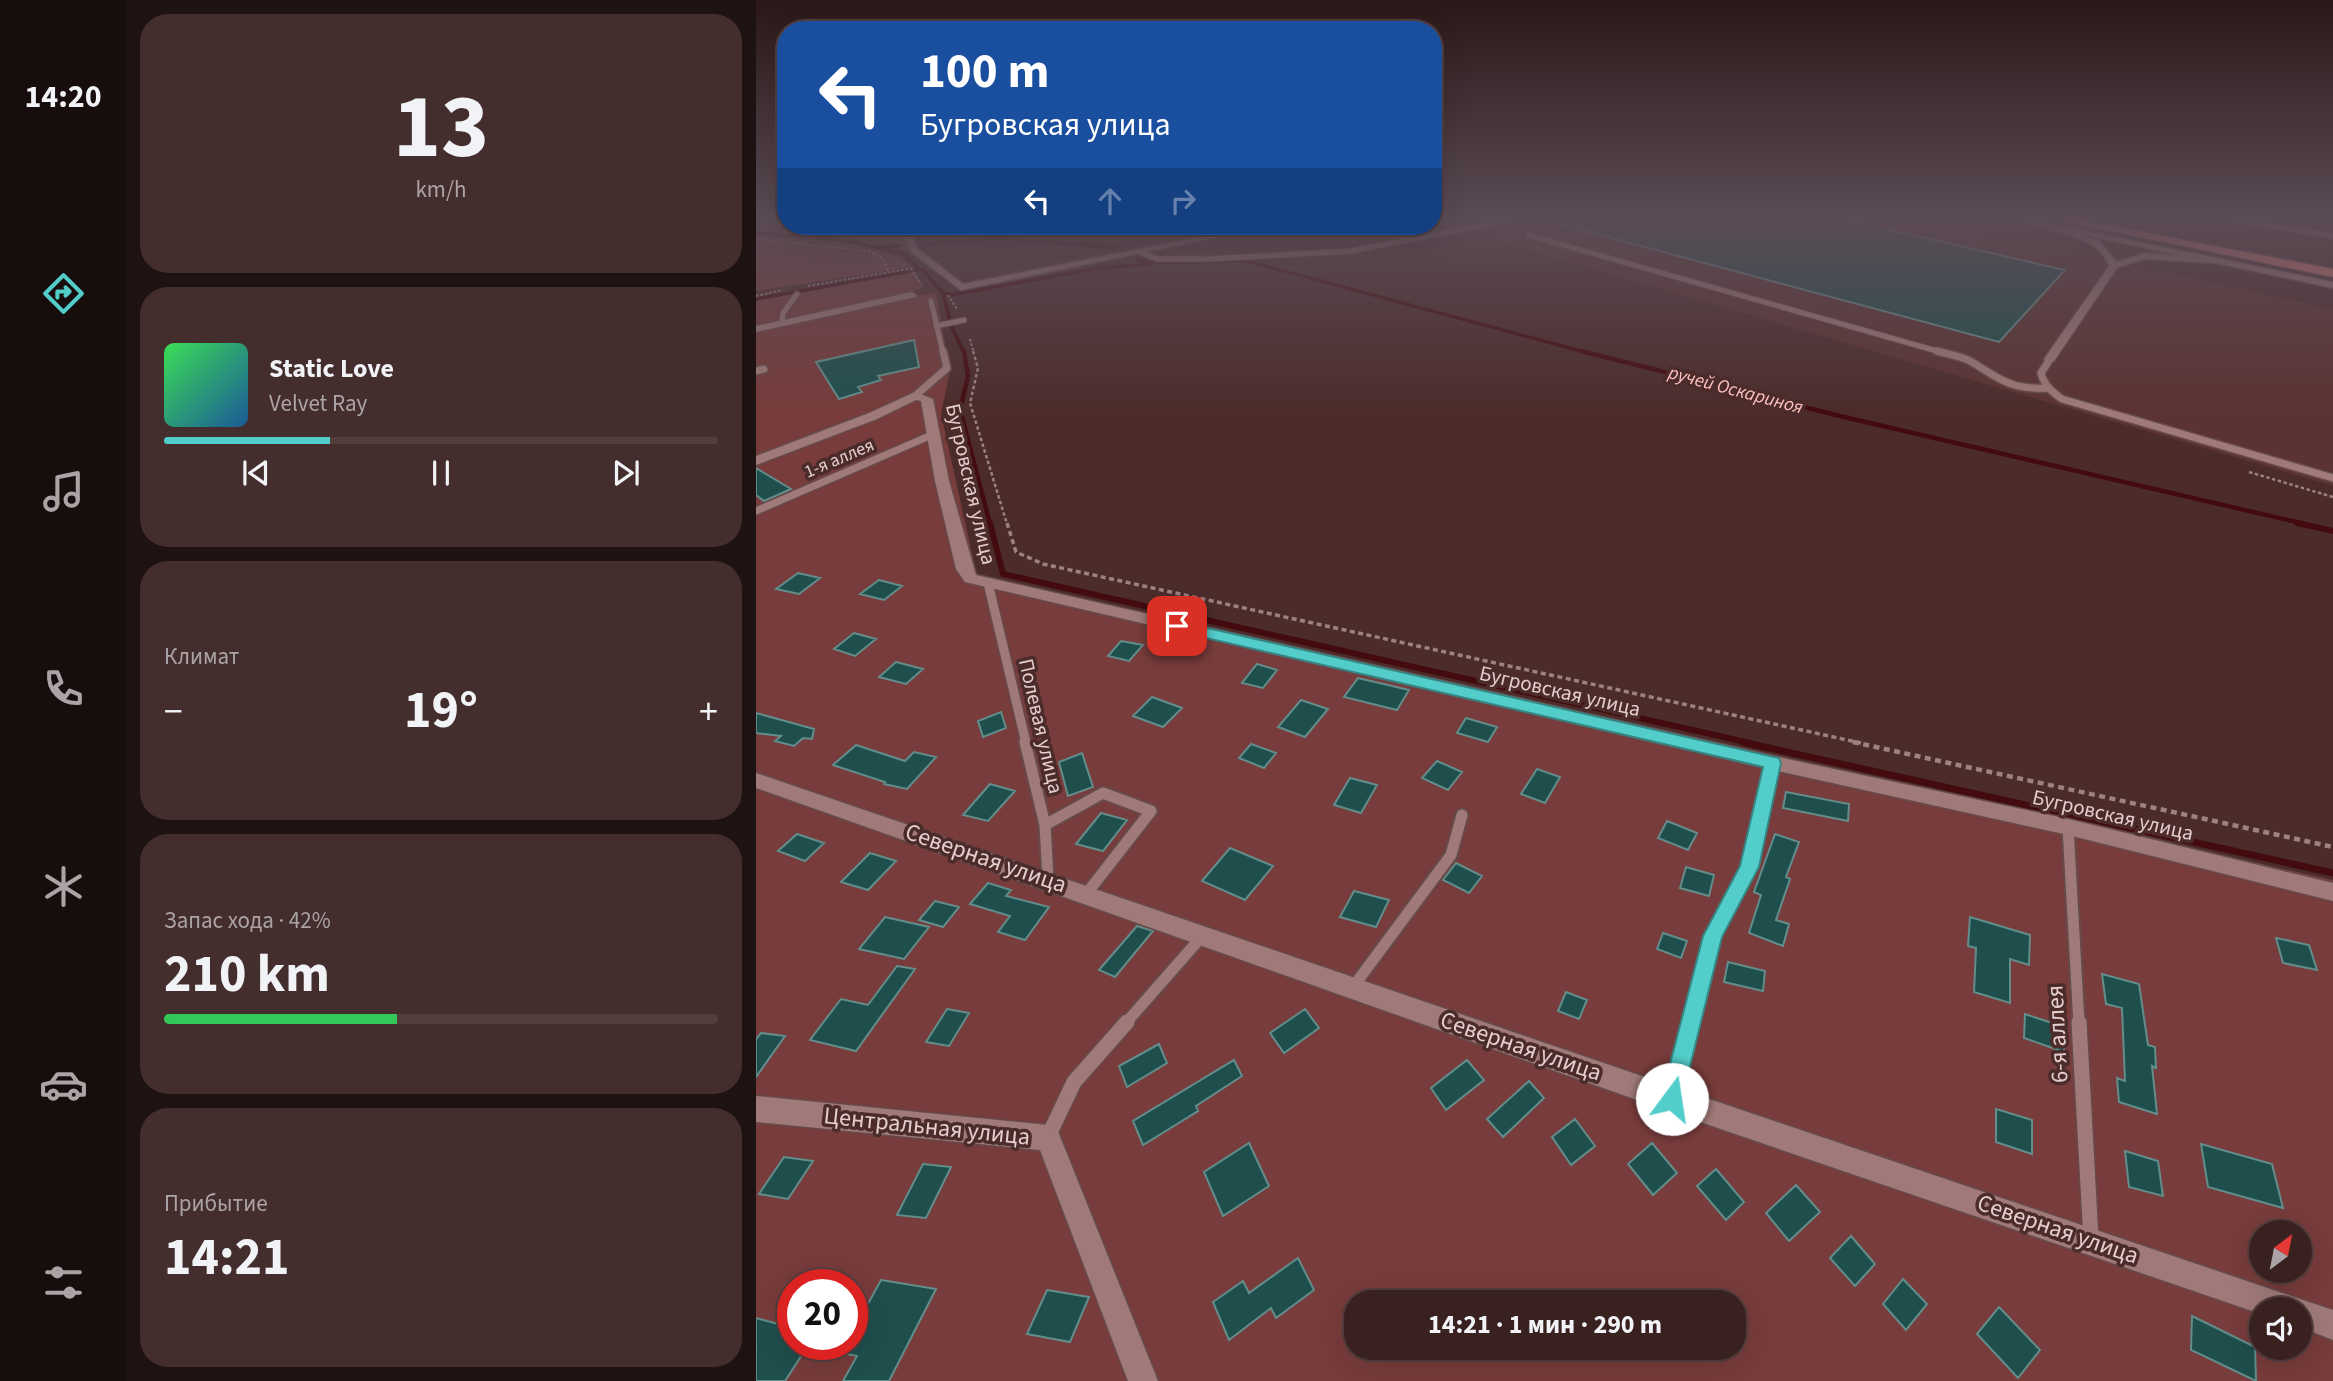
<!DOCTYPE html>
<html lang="ru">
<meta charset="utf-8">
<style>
body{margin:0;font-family:"Source Sans 3",sans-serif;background:#442e2d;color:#f1f3f6;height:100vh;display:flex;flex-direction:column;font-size:26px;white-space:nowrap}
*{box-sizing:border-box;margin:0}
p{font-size:23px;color:#aba3a5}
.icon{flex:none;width:38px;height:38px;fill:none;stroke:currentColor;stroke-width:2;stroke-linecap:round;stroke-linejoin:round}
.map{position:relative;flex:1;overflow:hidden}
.drawer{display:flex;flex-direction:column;gap:14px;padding:14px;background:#1f1212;width:630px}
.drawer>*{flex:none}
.top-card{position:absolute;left:21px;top:21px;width:665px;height:214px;border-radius:28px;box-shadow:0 7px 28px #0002,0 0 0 2px #533e3e;background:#1a4fa0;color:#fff;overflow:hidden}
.needle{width:46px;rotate:32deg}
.fabs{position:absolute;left:1493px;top:1220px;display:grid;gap:14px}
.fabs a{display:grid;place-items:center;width:63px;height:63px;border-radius:50%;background:#392120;box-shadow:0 7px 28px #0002,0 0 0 2px #533e3e;font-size:35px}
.speed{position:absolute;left:21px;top:1269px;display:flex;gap:14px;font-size:35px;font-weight:700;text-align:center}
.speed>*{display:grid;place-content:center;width:91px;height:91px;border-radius:50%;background:#392120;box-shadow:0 7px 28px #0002,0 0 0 2px #533e3e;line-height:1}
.speed .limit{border:10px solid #d22;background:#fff;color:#111}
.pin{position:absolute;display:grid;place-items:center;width:60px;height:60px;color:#fff;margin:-30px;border-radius:14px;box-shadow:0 4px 10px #0006}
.me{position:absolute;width:77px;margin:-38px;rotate:14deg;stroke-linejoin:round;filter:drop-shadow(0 0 5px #0008)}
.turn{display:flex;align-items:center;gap:24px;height:147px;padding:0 28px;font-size:32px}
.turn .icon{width:91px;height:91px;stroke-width:2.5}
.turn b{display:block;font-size:49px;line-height:60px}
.lanes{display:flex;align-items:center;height:66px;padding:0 28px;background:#0003;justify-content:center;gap:35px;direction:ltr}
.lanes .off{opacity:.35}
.big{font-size:52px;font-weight:700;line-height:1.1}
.drawer .widget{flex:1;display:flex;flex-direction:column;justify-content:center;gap:10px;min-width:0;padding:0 24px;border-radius:28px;background:#442e2d}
.drawer .dial{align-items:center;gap:0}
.dial b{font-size:91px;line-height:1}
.song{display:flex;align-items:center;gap:21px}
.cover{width:84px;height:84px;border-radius:10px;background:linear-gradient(135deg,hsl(130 70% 55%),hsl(210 70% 35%))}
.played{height:7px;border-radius:4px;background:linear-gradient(90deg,#53cdca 30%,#533e3e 30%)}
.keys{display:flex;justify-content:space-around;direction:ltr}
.heat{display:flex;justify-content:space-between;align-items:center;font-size:38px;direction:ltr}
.charge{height:10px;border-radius:5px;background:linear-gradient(90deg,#34c759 42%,#533e3e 0)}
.trip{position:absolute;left:588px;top:1290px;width:402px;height:70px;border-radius:28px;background:#392120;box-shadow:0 7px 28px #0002,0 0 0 2px #533e3e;font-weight:700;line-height:70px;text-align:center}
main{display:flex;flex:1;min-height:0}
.menu{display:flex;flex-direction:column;width:126px;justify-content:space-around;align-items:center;background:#170d0d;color:#aba3a5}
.menu .icon{width:49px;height:49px}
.menu .active{color:#53cdca}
.menu b{font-size:32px;color:#f1f3f6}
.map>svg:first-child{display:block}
</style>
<main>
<nav class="menu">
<b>14:20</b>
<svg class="icon active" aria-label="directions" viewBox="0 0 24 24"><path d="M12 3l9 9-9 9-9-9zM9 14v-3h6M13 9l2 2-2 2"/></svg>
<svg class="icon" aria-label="music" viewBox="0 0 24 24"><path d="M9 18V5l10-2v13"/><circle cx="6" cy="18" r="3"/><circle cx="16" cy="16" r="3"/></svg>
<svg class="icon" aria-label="phone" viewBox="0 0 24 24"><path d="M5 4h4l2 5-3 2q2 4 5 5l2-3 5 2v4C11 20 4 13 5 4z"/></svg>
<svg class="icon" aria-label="climate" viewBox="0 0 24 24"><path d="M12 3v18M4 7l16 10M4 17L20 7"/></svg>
<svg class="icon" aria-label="car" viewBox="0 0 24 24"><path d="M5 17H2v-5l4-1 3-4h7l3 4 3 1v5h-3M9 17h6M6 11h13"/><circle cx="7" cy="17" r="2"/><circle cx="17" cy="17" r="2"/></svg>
<svg class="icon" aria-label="filters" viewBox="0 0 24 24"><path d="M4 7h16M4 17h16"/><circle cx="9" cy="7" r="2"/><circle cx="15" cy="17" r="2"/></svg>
</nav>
<section class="drawer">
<div class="widget dial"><b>13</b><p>km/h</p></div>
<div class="widget">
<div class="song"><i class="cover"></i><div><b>Static Love</b><p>Velvet Ray</p></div></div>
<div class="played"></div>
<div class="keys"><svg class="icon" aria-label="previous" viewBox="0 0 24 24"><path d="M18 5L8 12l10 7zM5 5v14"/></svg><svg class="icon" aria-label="pause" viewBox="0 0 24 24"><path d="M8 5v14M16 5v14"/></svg><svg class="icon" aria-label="next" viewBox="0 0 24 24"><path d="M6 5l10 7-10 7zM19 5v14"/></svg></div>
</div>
<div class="widget"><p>Климат</p>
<div class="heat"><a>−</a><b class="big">19°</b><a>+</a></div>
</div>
<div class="widget"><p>Запас хода · 42%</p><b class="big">210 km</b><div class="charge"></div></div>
<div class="widget"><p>Прибытие</p><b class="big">14:21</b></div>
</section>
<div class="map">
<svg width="1577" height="1381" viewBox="0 0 1577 1381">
<rect width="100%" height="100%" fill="#4c2c2b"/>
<path fill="#5b3332" d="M759 218H1162L1577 309V486L725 236Z"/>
<path fill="#773c3b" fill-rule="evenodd" d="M0 218H30V226H141L154 251 112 244 97 238 1 231Z
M0 235C36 238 132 240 155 267L0 291Z
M158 272 167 287 154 293 155 296 180 293 194 371 185 414 221 576 1577 880V1381H0V300ZM1505 1232H1544V1270H1505ZM37 1284H96V1344H37ZM600 1302H978V1348H600ZM1505 1309H1544V1348H1505Z"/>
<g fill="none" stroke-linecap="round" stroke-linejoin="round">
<path stroke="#440b0f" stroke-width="3.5" d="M1561 218 1577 221
M0 233 86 240 117 247
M243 238 266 226
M168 244 242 238 364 248
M145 246 117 247 147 253 160 266
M382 260 410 263 487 260 832 353
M0 299 166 269 187 293
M194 321 187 293 195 295 337 269 394 264
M195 325 208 353"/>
<path stroke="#440b0f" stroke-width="4.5" d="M208 351 212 376 204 410 234 524
M825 351 1088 417 1549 524"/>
<path stroke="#440b0f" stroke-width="6" d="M234 523 247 574 994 743
M1541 523 1577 531"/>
<path stroke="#440b0f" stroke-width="7" d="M986 742 1577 873"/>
</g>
<path fill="#1f4f4d" stroke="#628d8b" stroke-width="2" d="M804 218H1082L1309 270 1243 342 803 224Z
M158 340 163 367 122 376 125 380 102 387 106 392 83 399 60 362Z
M0 468 35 489 8 501 0 495Z
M42 573 64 578 43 594 20 589Z
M123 580 146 586 128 600 104 594Z
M98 633 120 639 99 656 78 649Z
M365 641 387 645 373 661 352 656Z
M140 662 167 669 150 684 123 677Z
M501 664 521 670 507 688 486 683Z
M602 678 653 690 641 710 588 697Z
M396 697 426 708 407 727 377 716Z
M545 700 572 709 549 737 522 727Z
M245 712 250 728 227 737 222 721Z
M0 713 58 729 56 739 47 738 38 746 19 741 25 736 0 733Z
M710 718 741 727 732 742 701 733Z
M495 744 520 753 508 768 483 758Z
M100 745 149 761 158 752 180 757 151 789 128 784 129 782 77 765Z
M326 753 337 787 312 796 303 762Z
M681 761 706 772 692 790 666 778Z
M781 769 804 777 789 803 765 794Z
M594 778 621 785 605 813 578 805Z
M234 784 259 791 232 821 207 815Z
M1030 792 1093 804 1092 821 1027 808Z
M345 813 371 820 347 851 320 844Z
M911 821 941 833 932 850 902 838Z
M41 834 68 843 49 861 22 851Z
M1019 834 1043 842 1030 877 1034 879 1020 920 1033 924 1027 946 993 933 1005 895 998 892Z
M474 848 517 866 489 900 446 881Z
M114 853 140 861 112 890 85 882Z
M700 863 726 876 713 893 687 880Z
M930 867 958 875 953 896 924 888Z
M232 883 255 890 250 896 293 907 269 940 242 932 254 916 214 904Z
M598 891 633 900 620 927 584 917Z
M179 901 203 907 187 927 163 920Z
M129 917 173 927 148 959 103 949Z
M1214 917 1274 935 1273 965 1254 959V1003L1218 992 1220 948 1212 946Z
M381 926 397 931 359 977 343 970Z
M907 933 931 941 925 958 901 949Z
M1520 938 1553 945 1561 970 1527 963Z
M972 962 1009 971 1007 991 968 982Z
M141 966 159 969 100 1051 54 1040 85 999 112 1005Z
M1346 974 1383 984 1392 1045 1399 1047 1400 1068 1396 1066 1401 1114 1363 1102 1361 1078 1369 1081 1366 1008 1350 1004Z
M810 992 831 1000 823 1019 802 1011Z
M191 1009 213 1013 193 1046 170 1042Z
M549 1009 563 1028 528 1053 514 1033Z
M1269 1014 1308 1027V1052L1268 1038Z
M5 1033 29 1036 0 1077V1039Z
M403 1044 411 1063 371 1087 363 1066Z
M478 1060 486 1076 440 1106 442 1111 387 1145 377 1121Z
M711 1060 728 1080 690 1110 675 1088Z
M773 1081 788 1098 747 1137 731 1119Z
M1240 1109 1276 1120V1154L1240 1142Z
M819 1119 839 1146 815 1165 796 1137Z
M493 1143 513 1186 467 1216 448 1172Z
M896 1143 921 1173 897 1195 872 1164Z
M1445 1144 1516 1164 1527 1208 1452 1187Z
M1369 1151 1402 1161 1407 1196 1373 1187Z
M28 1157 57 1161 32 1199 3 1194Z
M167 1164 195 1167 170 1218 141 1215Z
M960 1169 988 1202 970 1220 941 1186Z
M1040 1185 1064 1212 1033 1241 1010 1213Z
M1095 1236 1119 1264 1099 1286 1074 1258Z
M542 1258 558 1290 520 1318 515 1308 473 1340 457 1302 487 1281 493 1293Z
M1147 1279 1171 1304 1150 1330 1127 1304Z
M125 1280 180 1289 133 1381H87L101 1356 86 1353 90 1344H96V1333Z
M291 1290 333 1297 314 1342 271 1334Z
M1243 1307 1284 1350 1262 1378 1221 1334Z
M1436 1316 1499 1347 1500 1381 1435 1350Z
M0 1318 37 1328V1344H53L29 1381H0Z"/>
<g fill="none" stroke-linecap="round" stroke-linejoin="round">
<g stroke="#664b4b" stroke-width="7">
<path id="service-far4" d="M1470 218 1577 236
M772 235 1188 353
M382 251 401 259H452L595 251 765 218
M175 301 187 353
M26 323 27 313 41 294
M180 326 208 320"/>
</g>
<g stroke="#664b4b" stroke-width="10">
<path id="service-far3" d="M1181 351C1192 354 1205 356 1214 361 1244 379 1254 390 1292 388
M1294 359 1285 373C1288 385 1296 392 1306 399L1577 478
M0 371 8 369
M159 396 191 368 187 351
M0 511 178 434"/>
</g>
<g stroke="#664b4b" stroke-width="12">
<path id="service-far2" d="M232 583 270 743"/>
</g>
<g stroke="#664b4b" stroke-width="15">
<path id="service-far1" d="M269 742 289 825 292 879
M289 825 347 793 395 811 331 893
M1312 827 1323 1024
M597 987 695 855 706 815
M369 1024 448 934
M935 1024 957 936 993 867 1017 763"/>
</g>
<g stroke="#664b4b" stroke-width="18">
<path id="service" d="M1323 1022 1335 1239
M916 1099 935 1022
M292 1137 318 1082 371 1022"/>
</g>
<g stroke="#664b4b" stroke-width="3">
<path id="minor" d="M1292 223 1343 241 1361 262 1388 253 1457 257 1462 260 1457 263 1389 259 1361 268 1298 361 1294 362 1288 359 1353 266C1342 240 1314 235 1289 228L1288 226Z
M144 226H152L162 249 207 284 500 226H516L205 290 155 252Z
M155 292 160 295 159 297 0 332V326Z
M159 392 177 399 193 481 220 575 1017 756 1312 819 1577 883V901L1312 835 1017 770 209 582 200 569 179 481 165 401 160 400 121 419 0 465V456L113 413Z
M0 773 915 1086 1544 1299 1577 1310V1340L1544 1327V1309H1505V1314L915 1112 0 788Z
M0 1096 292 1125 301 1129 402 1381H372L284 1150 0 1122Z"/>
</g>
<g stroke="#664b4b" stroke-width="3">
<path id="tertiary" d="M1248 218H1266L1577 282V288Z"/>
</g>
<g stroke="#664b4b" stroke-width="3">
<path id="motorway" d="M1293 218H1315L1577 269V277Z"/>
</g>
<path stroke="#9c8281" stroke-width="2" stroke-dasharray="2.5 2" stroke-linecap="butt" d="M0 239 112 251 126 258 133 272
M155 268 165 284
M52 286 158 268
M192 295 201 309
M0 296 27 290
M214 339 218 353"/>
<path stroke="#9c8281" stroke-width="2.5" stroke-dasharray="3.5 2.5" stroke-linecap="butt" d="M217 351 222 368 214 403 251 524
M1493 472 1577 497"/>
<path stroke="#9c8281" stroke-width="3.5" stroke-dasharray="5 3.5" stroke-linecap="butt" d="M251 523 260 552 287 564 1105 743"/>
<path stroke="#9c8281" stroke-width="4.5" stroke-dasharray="6 4.5" stroke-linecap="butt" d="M1097 742 1577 847"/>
<use href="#service-far4" stroke="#9f7a78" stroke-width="5"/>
<use href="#service-far3" stroke="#9f7a78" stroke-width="7"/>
<use href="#service-far2" stroke="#9f7a78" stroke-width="9"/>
<use href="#service-far1" stroke="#9f7a78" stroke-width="11"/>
<use href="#service" stroke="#9f7a78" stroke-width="15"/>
<use href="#minor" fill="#9f7a78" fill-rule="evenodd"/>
<use href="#tertiary" fill="#9f7a78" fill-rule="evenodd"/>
<use href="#motorway" fill="#e87f7d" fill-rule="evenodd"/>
</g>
<linearGradient id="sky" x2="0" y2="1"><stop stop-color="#2a1818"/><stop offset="0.53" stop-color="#5b4b55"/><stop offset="1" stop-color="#5b4b55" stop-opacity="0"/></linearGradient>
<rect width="1577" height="412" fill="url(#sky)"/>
<path fill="#53cdca" stroke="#368583" stroke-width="2" d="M421 621 1023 758 1025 763 1003 867 966 937 924 1107 916 1111 908 1107 905 1099 947 936 984 866 1007 767 416 630 414 626Z"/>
<g text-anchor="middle" stroke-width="7" stroke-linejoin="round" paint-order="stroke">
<g font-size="18" fill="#e3cecd" stroke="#4c2c2b">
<text transform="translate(83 458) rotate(-23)" y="6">1-я аллея</text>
</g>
<g font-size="19" font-style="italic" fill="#fec1bf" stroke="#4c2c2b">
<text transform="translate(980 389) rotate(15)" y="7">ручей Оскариноя</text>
</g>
<g font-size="21" fill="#e3cecd" stroke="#4c2c2b">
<text transform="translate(215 484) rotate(77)" y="7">Бугровская улица</text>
<text transform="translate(804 691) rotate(13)" y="7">Бугровская улица</text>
<text transform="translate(285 726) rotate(77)" y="7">Полевая улица</text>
<text transform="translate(1357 815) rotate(13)" y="7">Бугровская улица</text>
</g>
<g font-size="24" fill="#e3cecd" stroke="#4c2c2b">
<text transform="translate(230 858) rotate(19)" y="8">Северная улица</text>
<text transform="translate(1301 1034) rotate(-93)" y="8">6-я аллея</text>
<text transform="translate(765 1046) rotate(19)" y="8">Северная улица</text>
<text transform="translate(171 1126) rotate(6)" y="8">Центральная улица</text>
<text transform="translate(1302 1229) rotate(19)" y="8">Северная улица</text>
</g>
</g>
</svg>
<div class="fabs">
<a><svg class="needle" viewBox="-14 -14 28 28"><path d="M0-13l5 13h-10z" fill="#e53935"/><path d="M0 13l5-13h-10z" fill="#aba3a5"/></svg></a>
<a><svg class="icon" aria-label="sound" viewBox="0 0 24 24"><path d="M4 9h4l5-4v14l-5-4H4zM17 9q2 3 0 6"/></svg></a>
</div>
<div class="speed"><div class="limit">20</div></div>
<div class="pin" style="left:421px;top:626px;background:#d93025"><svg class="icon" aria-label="arrive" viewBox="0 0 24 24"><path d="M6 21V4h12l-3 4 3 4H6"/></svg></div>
<svg class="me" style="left:916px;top:1099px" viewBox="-20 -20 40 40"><circle r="19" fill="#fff"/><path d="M0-13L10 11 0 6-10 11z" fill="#53cdca"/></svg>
<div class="trip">14:21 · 1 мин · 290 m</div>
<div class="top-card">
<div class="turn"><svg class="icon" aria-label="left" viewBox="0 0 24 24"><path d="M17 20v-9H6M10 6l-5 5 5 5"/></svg><div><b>100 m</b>Бугровская улица</div></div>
<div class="lanes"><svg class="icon" aria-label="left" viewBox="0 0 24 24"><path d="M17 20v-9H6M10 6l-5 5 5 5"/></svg><svg class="icon off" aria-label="ahead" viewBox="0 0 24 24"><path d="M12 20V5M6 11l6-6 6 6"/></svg><svg class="icon off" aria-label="right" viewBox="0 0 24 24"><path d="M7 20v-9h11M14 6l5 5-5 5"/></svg></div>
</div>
</div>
</main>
